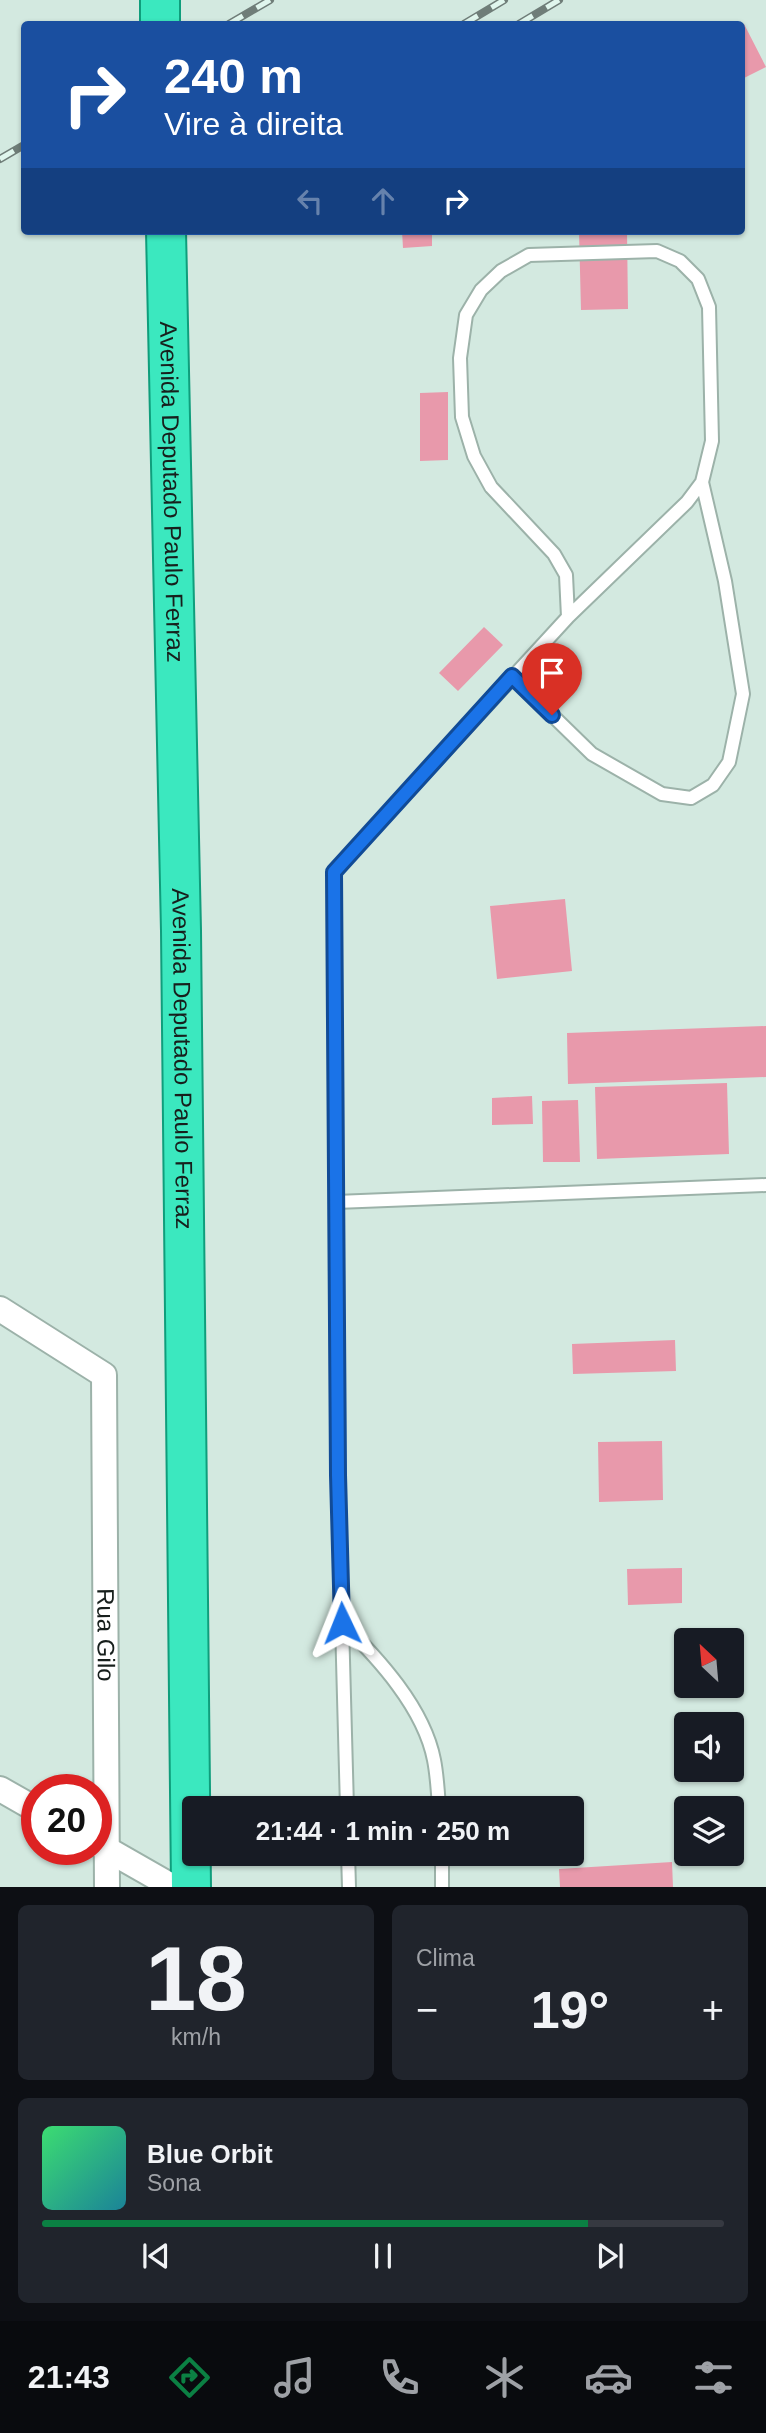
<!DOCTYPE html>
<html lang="pt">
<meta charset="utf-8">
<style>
body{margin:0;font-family:Arial,sans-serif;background:#20242c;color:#f1f3f6;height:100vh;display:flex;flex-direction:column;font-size:26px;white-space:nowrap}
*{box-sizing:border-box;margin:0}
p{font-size:23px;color:#9ea1a6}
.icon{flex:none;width:38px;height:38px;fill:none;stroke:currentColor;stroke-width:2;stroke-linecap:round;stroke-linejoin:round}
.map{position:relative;height:1887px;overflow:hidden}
.drawer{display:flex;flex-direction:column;gap:18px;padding:18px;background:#0d0f14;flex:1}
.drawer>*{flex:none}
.guide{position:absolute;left:21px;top:21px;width:724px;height:214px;border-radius:7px;box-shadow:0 2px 5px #0004;background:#1a4fa0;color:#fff;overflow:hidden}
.needle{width:46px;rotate:334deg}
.buttons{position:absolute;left:674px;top:1628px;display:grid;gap:14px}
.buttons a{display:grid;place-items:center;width:70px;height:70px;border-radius:7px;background:#171b24;box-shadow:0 2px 5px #0004;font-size:35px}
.speed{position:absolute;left:21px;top:1774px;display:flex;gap:14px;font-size:35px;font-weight:700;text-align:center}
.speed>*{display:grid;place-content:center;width:91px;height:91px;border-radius:50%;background:#171b24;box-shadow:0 2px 5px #0004;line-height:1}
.speed .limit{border:10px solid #d22;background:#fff;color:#111}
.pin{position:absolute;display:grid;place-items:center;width:60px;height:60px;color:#fff;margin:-72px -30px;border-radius:50% 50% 50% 0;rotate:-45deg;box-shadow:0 0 7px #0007}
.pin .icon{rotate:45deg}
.me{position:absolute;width:77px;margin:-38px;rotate:358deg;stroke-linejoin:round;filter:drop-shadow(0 0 5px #0008)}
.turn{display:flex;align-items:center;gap:24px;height:147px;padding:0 28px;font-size:32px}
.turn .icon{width:91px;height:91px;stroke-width:2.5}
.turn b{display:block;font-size:49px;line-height:60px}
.lanes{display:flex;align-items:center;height:66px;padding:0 28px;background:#0003;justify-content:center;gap:35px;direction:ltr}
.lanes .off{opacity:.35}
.big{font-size:52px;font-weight:600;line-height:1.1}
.drawer .widget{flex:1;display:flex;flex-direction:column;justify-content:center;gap:10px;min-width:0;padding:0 24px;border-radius:10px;background:#20242c}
.drawer .dial{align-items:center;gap:0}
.dial b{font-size:91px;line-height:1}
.song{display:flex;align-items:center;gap:21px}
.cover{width:84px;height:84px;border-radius:10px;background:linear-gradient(135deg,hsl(140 70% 55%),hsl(190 70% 35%))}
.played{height:7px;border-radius:4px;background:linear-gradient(90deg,#0b8043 80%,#363941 80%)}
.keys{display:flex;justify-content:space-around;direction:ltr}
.heat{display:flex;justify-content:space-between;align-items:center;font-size:38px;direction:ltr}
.drawer .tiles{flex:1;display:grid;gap:18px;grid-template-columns:1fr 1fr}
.widget:last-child{grid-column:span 2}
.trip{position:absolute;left:182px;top:1796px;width:402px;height:70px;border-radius:7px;background:#171b24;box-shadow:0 2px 5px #0004;font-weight:600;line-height:70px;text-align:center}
.menu{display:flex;height:112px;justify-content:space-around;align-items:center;background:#090b0e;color:#9ea1a6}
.menu .icon{width:49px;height:49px}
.menu .selected{color:#0b8043}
.menu b{font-size:32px;color:#f1f3f6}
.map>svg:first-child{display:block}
</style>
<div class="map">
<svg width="766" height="1887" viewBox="0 0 766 1887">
<rect width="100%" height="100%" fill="#d3e9e0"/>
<path fill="#e899ab" d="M744 24 766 67 742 79V25Z
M402 231H432V246L403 248Z
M579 231H627L628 309 581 310Z
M448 392V460L420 461V393Z
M484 627 503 645 458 691 439 673Z
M565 899 572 971 497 979 490 906Z
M766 1026V1077L568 1084 567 1033Z
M727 1083 729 1154 597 1159 595 1087Z
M532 1096 533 1124 492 1125V1098Z
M578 1100 580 1162H543L542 1101Z
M675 1340 676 1371 573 1374 572 1344Z
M662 1441 663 1500 599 1502 598 1442Z
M682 1568V1603L628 1605 627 1569Z
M672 1862 673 1887H560L559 1869Z"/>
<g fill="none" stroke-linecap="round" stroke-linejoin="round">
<g stroke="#9cb2a9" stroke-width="16">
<path id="service" d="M512 676 592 754 662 794 691 798 713 785 729 762 743 694 725 581 702 482
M336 1202 766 1185
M342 1623C378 1658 424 1708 434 1760 437 1775 438 1792 439 1808
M347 1808 338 1475 334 872 568 617 687 502 702 482 712 441 709 307 698 279 680 261 657 251 529 255 501 271 481 290 466 315 460 358 462 417 474 456 491 487 554 554 566 575 568 617
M348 1853 349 1887
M442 1887V1853"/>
</g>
<g stroke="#9cb2a9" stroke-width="28">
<g id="minor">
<path id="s1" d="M0 1309 104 1375 107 1887"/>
<path d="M0 1789 37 1810"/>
<path d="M96 1843 173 1887"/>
</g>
</g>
<g stroke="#0f9e7c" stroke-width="42">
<g id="trunk">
<path d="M160 0V24"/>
<path id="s2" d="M166 231 181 931 191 1887"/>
</g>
</g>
<use href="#service" stroke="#fff" stroke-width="12"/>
<use href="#minor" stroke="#fff" stroke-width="24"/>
<use href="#trunk" stroke="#3be8bf" stroke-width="38"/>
<g stroke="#6f7d78" stroke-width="8">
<path id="rail" d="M229 24 270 0
M464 24 504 0
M519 24 559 0
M0 159 24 145"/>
</g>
<use href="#rail" stroke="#e0f6ed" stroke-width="5" stroke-dasharray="16" stroke-linecap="butt"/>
</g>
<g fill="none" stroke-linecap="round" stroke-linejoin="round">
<g stroke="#114b97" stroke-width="18">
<path id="route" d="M342 1623 338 1475 334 872 512 676 552 715"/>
</g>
<use href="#route" stroke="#1a73e8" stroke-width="12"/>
</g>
<g text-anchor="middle" stroke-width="6" stroke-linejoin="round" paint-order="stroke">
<g font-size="24" fill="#171f1c" stroke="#e0f6ed">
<text dy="8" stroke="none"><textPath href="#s2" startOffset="261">Avenida Deputado Paulo Ferraz</textPath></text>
<text dy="8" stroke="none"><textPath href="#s2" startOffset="828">Avenida Deputado Paulo Ferraz</textPath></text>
<text dy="8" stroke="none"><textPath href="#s1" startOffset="383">Rua Gilo</textPath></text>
</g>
</g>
</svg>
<div class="buttons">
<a><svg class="needle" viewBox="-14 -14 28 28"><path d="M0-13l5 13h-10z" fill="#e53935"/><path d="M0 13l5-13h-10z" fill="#9ea1a6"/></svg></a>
<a><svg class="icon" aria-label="sound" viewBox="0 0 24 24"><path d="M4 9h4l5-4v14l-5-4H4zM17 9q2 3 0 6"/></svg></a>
<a><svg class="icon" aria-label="layers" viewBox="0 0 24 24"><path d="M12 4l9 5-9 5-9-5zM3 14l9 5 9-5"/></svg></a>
</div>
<div class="speed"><div class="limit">20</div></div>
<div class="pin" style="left:552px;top:715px;background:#d93025"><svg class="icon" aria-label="arrive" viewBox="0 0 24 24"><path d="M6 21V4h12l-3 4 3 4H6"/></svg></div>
<svg class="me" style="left:342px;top:1623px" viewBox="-20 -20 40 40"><path d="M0-17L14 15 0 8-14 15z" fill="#1a73e8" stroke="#fff" stroke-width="4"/></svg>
<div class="trip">21:44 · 1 min · 250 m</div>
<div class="guide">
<div class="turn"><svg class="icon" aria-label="right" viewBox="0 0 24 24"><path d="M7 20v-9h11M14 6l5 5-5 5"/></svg><div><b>240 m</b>Vire à direita</div></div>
<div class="lanes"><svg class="icon off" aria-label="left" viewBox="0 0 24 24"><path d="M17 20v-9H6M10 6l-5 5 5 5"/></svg><svg class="icon off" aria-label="ahead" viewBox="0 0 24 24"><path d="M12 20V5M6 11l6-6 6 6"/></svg><svg class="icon" aria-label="right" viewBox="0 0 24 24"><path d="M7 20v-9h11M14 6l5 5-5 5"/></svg></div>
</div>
</div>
<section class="drawer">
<div class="tiles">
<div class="widget dial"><b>18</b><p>km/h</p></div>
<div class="widget"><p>Clima</p>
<div class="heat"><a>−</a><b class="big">19°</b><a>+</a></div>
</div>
<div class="widget">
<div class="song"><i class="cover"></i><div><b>Blue Orbit</b><p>Sona</p></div></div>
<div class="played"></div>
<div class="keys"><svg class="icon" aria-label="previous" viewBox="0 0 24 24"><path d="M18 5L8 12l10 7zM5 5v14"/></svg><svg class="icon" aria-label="pause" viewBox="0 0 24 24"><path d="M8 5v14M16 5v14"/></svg><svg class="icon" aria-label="next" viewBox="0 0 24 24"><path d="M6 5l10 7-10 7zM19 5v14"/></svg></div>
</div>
</div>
</section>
<nav class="menu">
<b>21:43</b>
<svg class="icon selected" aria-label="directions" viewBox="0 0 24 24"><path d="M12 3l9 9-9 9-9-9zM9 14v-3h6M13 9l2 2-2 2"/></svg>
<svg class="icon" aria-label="music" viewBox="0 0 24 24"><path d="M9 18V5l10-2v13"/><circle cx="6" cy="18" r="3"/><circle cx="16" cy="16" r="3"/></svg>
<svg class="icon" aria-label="phone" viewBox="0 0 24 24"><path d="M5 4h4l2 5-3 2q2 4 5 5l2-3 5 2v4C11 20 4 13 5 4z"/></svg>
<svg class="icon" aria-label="climate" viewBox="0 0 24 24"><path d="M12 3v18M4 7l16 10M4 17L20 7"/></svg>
<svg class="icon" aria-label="car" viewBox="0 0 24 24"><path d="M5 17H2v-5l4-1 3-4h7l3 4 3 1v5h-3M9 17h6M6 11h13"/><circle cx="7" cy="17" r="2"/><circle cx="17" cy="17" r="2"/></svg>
<svg class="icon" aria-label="filters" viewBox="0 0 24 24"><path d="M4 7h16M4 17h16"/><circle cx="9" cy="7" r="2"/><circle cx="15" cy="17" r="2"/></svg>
</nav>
